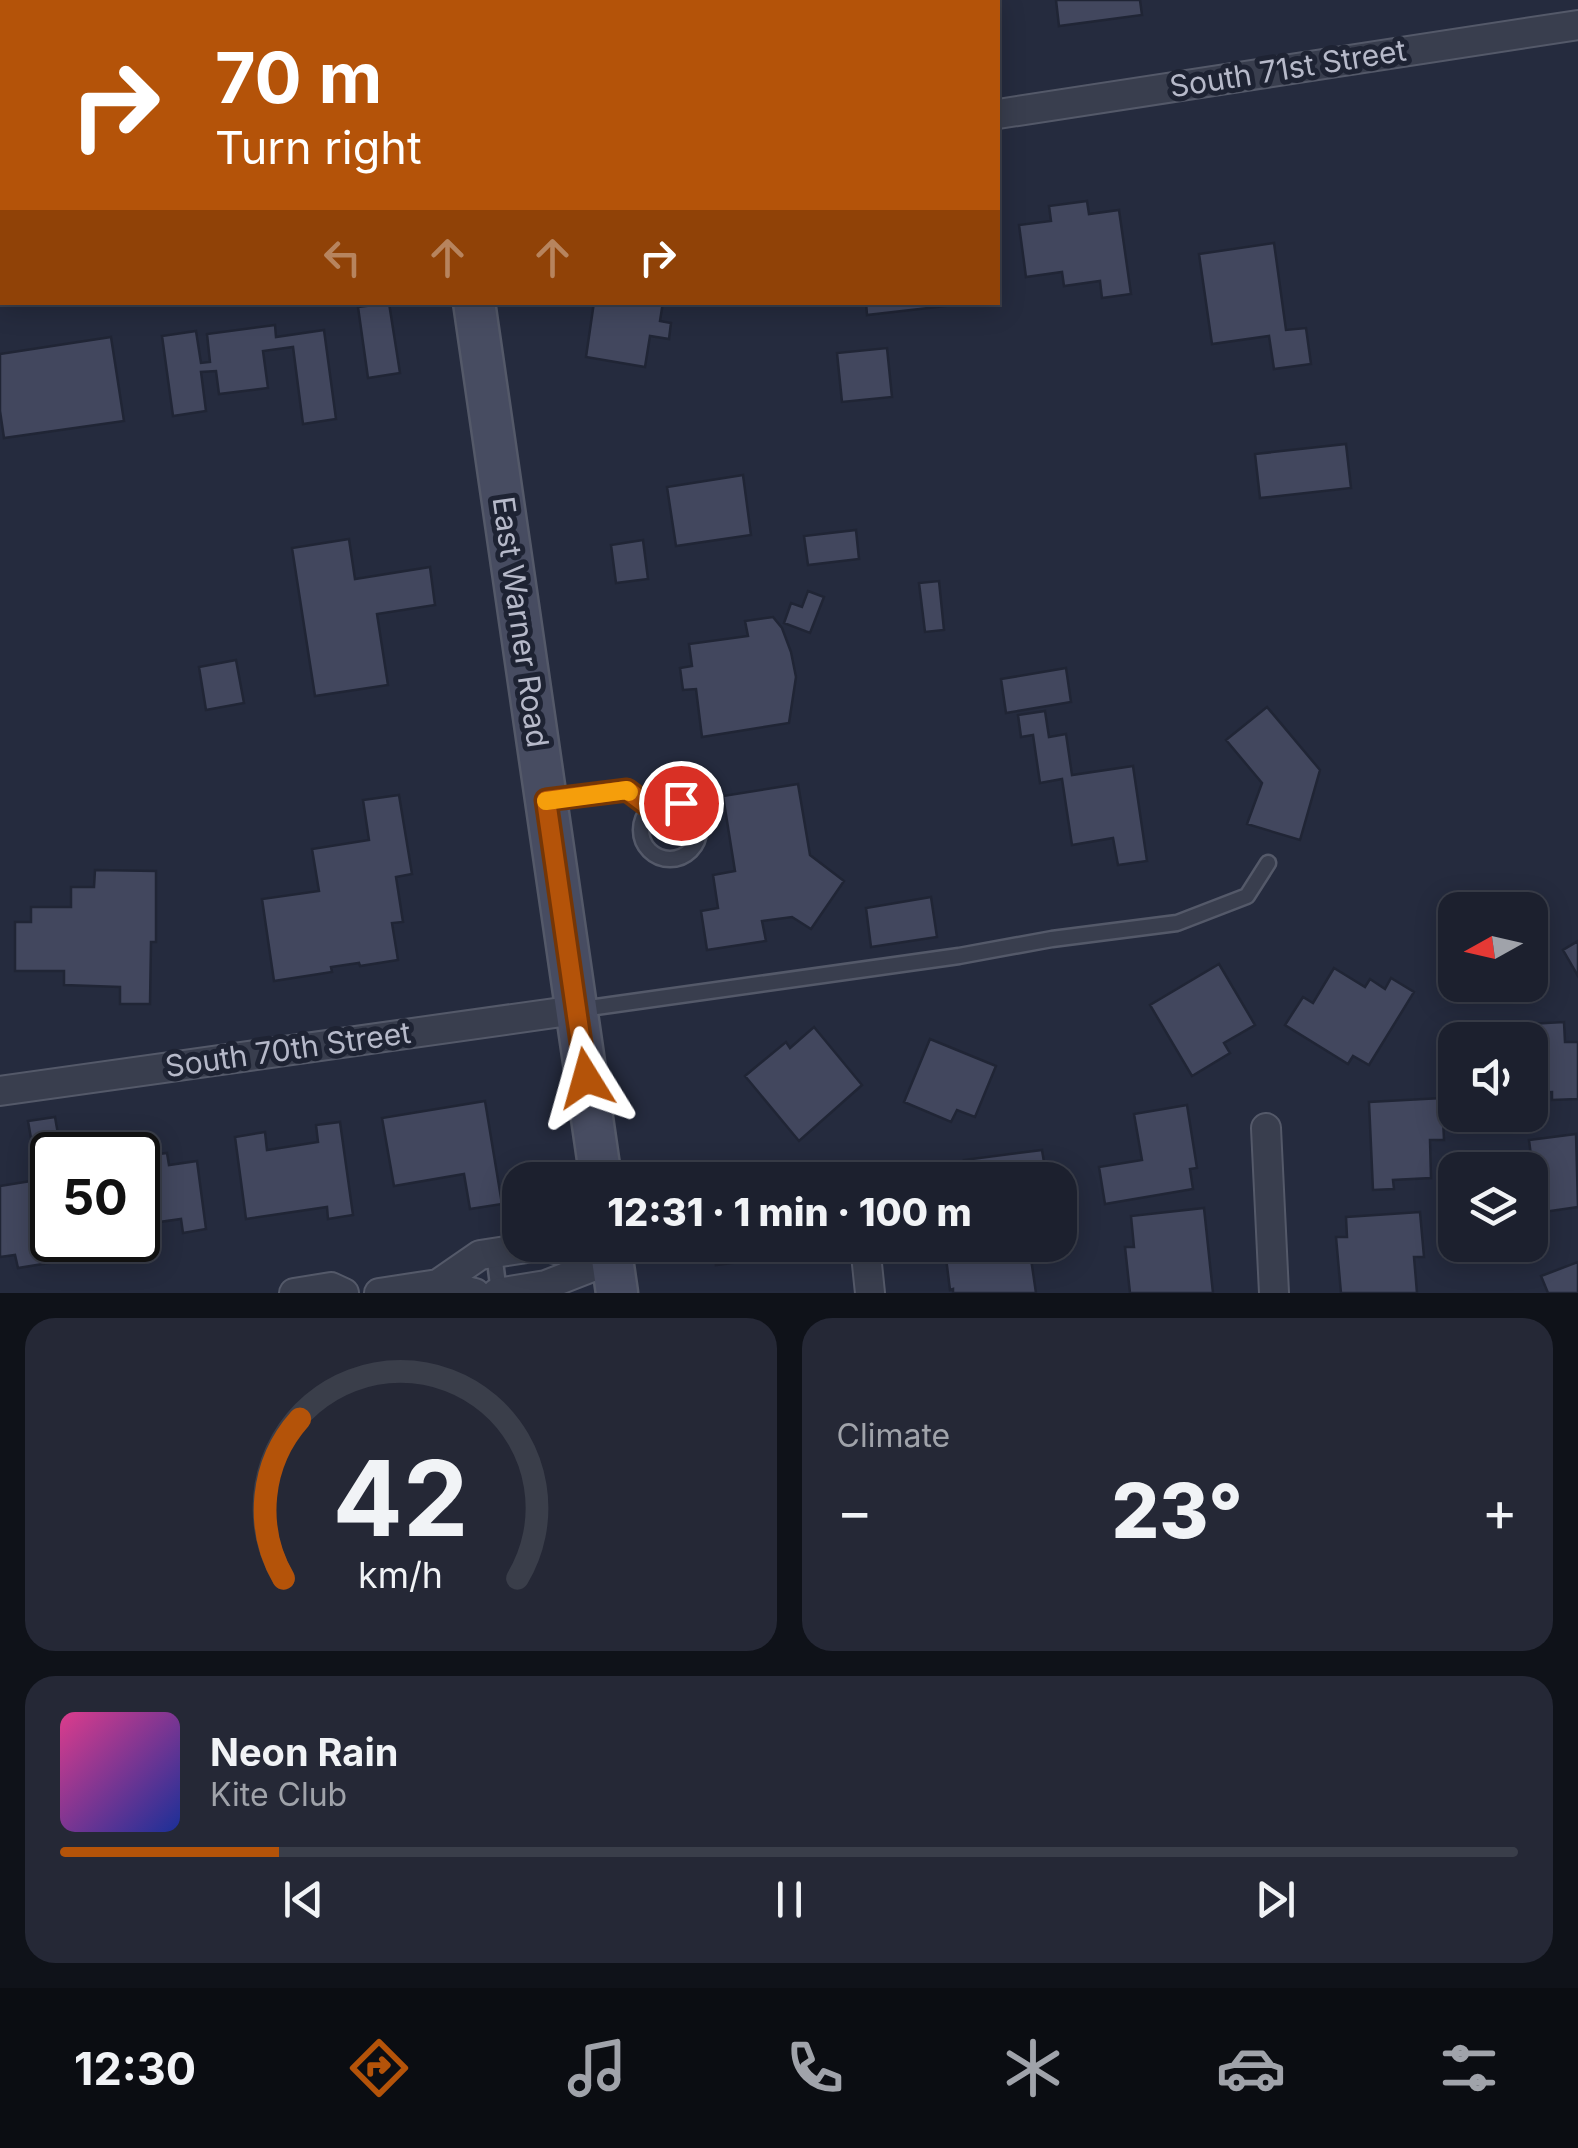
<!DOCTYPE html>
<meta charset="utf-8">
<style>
body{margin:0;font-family:Inter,sans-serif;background:#252836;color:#f1f3f6;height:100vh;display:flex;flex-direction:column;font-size:38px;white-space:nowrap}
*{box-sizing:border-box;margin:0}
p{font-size:32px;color:#a0a3aa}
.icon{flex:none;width:55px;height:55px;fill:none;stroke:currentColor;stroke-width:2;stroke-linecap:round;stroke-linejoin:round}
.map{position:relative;height:1293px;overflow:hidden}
.sheet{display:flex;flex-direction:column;gap:25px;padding:25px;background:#0f1219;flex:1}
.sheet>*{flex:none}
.guide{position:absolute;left:0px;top:0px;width:1000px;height:305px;box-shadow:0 5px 25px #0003,0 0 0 2px #3a3e4a;background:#b45309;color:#fff;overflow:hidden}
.needle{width:65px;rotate:262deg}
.tools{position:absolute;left:1438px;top:892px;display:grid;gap:20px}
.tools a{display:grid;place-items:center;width:110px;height:110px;border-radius:20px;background:#1c202e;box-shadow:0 5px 25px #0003,0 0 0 2px #3a3e4a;font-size:50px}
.speed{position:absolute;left:30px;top:1132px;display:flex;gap:20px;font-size:50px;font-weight:700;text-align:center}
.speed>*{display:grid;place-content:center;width:130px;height:130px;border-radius:50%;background:#1c202e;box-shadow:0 5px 25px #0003,0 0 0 2px #3a3e4a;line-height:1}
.speed .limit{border:5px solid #111;border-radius:15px;background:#fff;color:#111}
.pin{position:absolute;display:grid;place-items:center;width:85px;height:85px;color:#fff;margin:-42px;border:5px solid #fff;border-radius:50%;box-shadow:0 2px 10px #0007}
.me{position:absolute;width:110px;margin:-55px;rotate:352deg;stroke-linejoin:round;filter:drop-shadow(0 0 8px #0008)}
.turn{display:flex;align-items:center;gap:35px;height:210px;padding:0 50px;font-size:45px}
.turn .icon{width:130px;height:130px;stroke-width:2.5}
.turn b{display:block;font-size:70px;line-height:85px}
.lanes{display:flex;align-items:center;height:95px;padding:0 50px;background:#0003;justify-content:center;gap:50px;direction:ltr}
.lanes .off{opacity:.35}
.big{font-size:75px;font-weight:800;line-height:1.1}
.sheet .card{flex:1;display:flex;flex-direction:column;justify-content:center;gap:15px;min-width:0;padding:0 35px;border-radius:30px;background:#252836}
.sheet .dial{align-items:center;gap:0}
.dial svg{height:260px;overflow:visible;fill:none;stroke:#3a3e4a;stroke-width:7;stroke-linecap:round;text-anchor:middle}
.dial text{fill:#f1f3f6;stroke:none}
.song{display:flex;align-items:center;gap:30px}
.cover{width:120px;height:120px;border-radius:15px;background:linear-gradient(135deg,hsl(330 70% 55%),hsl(230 70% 35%))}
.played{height:10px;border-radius:5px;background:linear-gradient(90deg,#b45309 15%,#3a3e4a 15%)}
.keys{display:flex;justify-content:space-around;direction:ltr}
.heat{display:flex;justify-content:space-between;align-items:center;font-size:55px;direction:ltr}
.sheet .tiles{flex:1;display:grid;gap:25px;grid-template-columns:1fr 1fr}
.card:last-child{grid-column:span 2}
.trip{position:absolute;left:502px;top:1162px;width:575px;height:100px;border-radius:30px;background:#1c202e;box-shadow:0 5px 25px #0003,0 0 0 2px #3a3e4a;font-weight:800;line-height:100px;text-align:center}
.menu{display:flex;height:160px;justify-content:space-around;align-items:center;background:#0b0d12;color:#a0a3aa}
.menu .icon{width:70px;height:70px}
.menu .selected{color:#b45309}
.menu b{font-size:45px;color:#f1f3f6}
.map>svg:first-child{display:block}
</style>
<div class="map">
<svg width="1578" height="1293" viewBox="0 0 1578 1293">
<rect width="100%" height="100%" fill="#252b3e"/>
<path fill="#42475e" stroke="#202535" stroke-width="2.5" d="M1056 0H1140L1142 15 1059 26Z
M1087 201 1089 214 1119 210 1131 294 1102 298 1100 281 1064 286 1062 272 1026 277 1019 225 1051 221 1049 206Z
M1274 243 1286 330 1306 328 1311 364 1274 369 1269 336 1212 344 1199 254Z
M594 302H663L660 321 671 323 669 339 650 336 645 367 586 357Z
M866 302H946V306L867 315Z
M389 303 400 373 368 378 358 307Z
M275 325 276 337 324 330 336 419 303 424 293 347 263 351 268 388 219 394 216 371 201 372 206 411 173 416 162 336 196 331 201 363 210 362 207 334Z
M111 337 124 421 4 438 0 411V354Z
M887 348 892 397 842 402 837 353Z
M1346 444 1351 488 1260 498 1255 454Z
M743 475 751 535 676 546 667 487Z
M856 530 859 559 808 565 804 536Z
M349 539 355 579 430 567 435 605 377 614 388 685 315 696 292 548Z
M643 540 648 579 616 583 611 545Z
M939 581 944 630 925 632 919 583Z
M808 591 824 597 810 633 784 623 791 603 802 607Z
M773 617 782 628 791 652 796 677 789 723 702 737 696 689 683 690 680 668 692 666 689 644 748 636 745 621Z
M236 660 244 703 206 710 199 667Z
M1066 668 1071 702 1006 713 1001 679Z
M1267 707 1320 770 1300 840 1247 824 1262 783 1226 740Z
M1045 711 1049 737 1066 734 1072 775 1133 766 1147 861 1118 865 1113 838 1072 845 1062 779 1040 783 1033 735 1021 737 1018 715Z
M798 784 810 855 844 881 811 929 792 917 762 921 766 941 707 950 701 911 718 908 713 875 735 871 723 796Z
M399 795 412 874 396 877 403 922 392 923 398 960 360 966 359 963 331 967 332 972 274 981 262 899 319 891 312 849 369 840 363 800Z
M95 870 156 871V942H151L150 1004H120V987L64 985V971H15V922H31V907H71V887H94Z
M931 897 937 937 871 947 866 908Z
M1578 941V976L1563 950Z
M1219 964 1255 1025 1224 1043 1230 1053 1192 1076 1150 1005Z
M1334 968 1365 987 1370 979 1385 989 1391 978 1414 992 1369 1065 1353 1056 1348 1064 1285 1025 1303 997 1313 1003Z
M1564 1022 1565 1042H1578V1099L1552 1100V1092L1530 1093V1040H1510L1509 1025Z
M814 1027 862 1085 799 1141 745 1076 786 1042 790 1048Z
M930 1039 996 1066 975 1117 957 1110 951 1122 904 1102Z
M1442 1098 1444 1140H1430L1431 1178 1393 1180 1394 1189 1373 1190 1369 1102Z
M485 1101 502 1204 470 1209 464 1174 394 1186 382 1118Z
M1187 1105 1197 1168 1190 1169 1193 1189 1105 1204 1099 1167 1142 1160 1134 1114Z
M55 1117 61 1151 34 1156 28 1121Z
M340 1122 353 1215 328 1219 327 1207 246 1219 235 1137 265 1132 267 1150 318 1142 316 1125Z
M1576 1134 1578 1207 1530 1214V1170H1524L1522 1157 1531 1156 1529 1140Z
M1042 1150 1047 1180H967L964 1160Z
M167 1153 169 1165 197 1161 206 1229 183 1233 181 1219 138 1225V1192L147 1191 142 1156Z
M37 1180 49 1263 18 1268 15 1255 0 1257V1186Z
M1204 1208 1213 1293H1130L1125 1247H1134L1131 1216Z
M1420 1212 1424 1257H1414L1417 1293H1341L1336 1237H1347L1346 1217Z
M713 1245H800L801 1254 716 1265Z
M1029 1245 1036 1293H953V1289L950 1290 946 1258Z
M1578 1262V1293H1548L1541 1276Z"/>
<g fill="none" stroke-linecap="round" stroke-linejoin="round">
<g stroke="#545969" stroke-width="19">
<path id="service" d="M547 800 627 790 651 808
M641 830a29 29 0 1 1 58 0a29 29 0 1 1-58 0Z
M582 1009 959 956 1052 939 1177 923 1247 896 1268 863
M494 1253 499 1293"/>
</g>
<g stroke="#545969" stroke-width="32">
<path id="minor" d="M998 114 1578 25
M0 266 2 265
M0 1091 576 1010
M1266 1128 1274 1293
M865 1245 870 1293
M438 1284 480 1255 540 1246 612 1260
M294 1293 331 1287 344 1293
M379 1293 438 1284 475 1293
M497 1293 546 1285 610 1260"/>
</g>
<g stroke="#545969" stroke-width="45">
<path id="secondary" d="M431 0V2
M474 302 601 1180
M610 1245 617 1293"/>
</g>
<use href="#service" stroke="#393e4e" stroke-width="14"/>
<use href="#minor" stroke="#393e4e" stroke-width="28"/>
<use href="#secondary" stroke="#474c61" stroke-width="40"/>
</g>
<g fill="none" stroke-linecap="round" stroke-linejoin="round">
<g stroke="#753606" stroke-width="25">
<path id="route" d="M586 1078 546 800 627 790 651 808C661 802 669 800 681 803"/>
</g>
<use href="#route" stroke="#b45309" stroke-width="18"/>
<path stroke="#f59e0b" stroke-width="18" d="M546 801 627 790 629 792"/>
</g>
<g text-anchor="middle" stroke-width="10" stroke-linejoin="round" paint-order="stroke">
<g font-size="30" fill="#b6b9c9" stroke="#1e2333">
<text transform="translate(1288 69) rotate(-9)" y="10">South 71st Street</text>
<text transform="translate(520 622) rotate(82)" y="10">East Warner Road</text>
<text transform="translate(288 1050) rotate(-8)" y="10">South 70th Street</text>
</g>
</g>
</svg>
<div class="tools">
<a><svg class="needle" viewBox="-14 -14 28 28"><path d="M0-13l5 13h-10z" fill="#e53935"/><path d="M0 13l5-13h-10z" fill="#a0a3aa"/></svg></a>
<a><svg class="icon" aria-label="sound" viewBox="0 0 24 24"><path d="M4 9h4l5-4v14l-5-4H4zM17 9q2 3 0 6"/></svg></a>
<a><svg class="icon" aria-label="layers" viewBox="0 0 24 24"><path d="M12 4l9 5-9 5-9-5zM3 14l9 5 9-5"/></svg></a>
</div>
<div class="speed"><div class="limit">50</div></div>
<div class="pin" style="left:681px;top:803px;background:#d93025"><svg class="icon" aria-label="arrive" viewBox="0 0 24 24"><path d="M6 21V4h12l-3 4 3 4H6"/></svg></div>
<svg class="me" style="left:586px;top:1078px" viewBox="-20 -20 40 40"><path d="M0-17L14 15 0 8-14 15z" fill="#b45309" stroke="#fff" stroke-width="4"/></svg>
<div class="trip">12:31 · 1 min · 100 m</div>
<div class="guide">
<div class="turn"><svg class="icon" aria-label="right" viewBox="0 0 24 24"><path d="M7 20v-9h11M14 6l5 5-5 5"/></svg><div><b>70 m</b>Turn right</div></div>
<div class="lanes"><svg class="icon off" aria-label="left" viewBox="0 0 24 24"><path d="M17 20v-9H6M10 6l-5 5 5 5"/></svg><svg class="icon off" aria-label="ahead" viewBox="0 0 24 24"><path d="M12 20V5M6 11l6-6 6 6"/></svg><svg class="icon off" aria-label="ahead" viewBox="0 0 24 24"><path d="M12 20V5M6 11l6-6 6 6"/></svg><svg class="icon" aria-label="right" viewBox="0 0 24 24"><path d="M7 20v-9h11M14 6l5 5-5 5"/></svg></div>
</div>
</div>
<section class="sheet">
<div class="tiles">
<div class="card dial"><svg viewBox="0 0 100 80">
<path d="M14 69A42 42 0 1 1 86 69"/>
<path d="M14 69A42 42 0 0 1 19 20" stroke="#b45309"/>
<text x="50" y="56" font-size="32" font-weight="700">42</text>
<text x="50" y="72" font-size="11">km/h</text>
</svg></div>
<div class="card"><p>Climate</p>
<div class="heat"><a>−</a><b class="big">23°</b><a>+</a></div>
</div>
<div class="card">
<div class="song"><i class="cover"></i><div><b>Neon Rain</b><p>Kite Club</p></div></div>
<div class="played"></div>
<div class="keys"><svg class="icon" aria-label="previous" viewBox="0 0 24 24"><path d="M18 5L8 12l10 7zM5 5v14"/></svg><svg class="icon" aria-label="pause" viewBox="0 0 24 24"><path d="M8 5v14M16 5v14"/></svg><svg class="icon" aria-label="next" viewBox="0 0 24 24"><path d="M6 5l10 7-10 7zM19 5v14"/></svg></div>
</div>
</div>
</section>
<nav class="menu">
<b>12:30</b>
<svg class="icon selected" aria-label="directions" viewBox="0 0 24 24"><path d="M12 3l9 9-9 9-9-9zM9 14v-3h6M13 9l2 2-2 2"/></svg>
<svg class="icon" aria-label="music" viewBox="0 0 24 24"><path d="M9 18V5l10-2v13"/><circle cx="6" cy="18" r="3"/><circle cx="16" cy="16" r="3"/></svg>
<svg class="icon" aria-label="phone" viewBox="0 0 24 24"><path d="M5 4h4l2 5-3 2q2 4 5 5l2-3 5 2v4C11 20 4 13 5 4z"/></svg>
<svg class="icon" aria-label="climate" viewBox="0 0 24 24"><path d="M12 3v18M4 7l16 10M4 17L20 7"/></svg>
<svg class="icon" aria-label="car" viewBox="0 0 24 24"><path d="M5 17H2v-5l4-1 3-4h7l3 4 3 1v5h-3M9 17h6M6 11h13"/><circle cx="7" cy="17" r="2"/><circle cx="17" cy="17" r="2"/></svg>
<svg class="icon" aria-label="filters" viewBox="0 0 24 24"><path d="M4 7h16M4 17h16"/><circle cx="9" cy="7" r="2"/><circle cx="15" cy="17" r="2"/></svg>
</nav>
